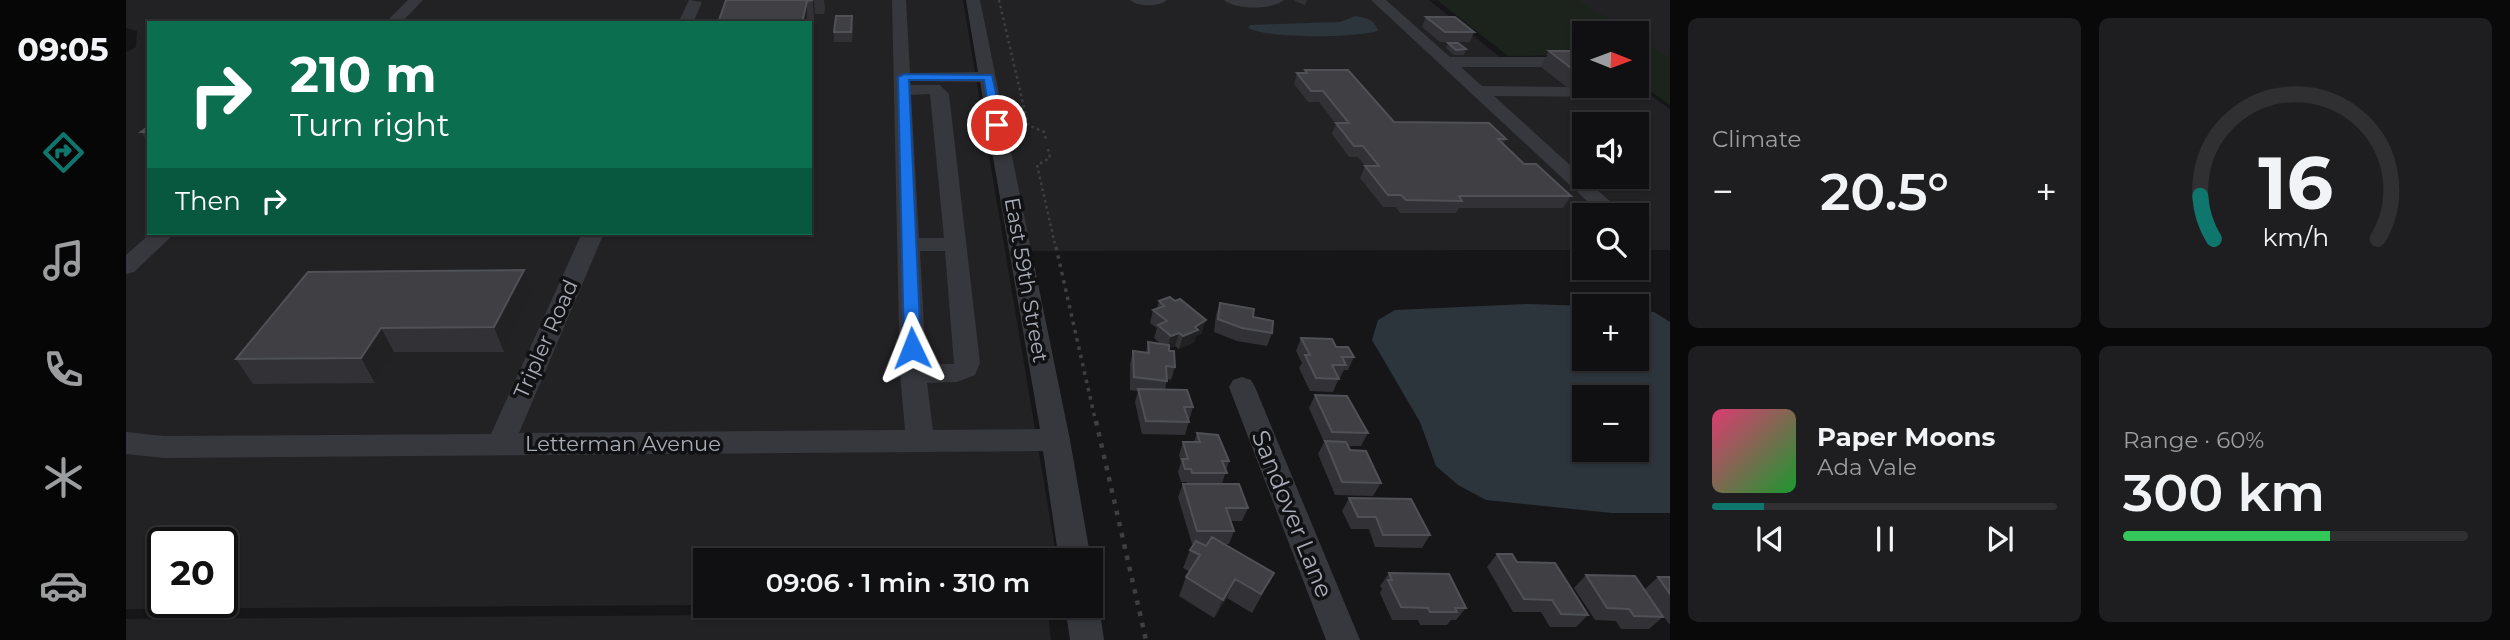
<!DOCTYPE html>
<meta charset="utf-8">
<style>
body{margin:0;font-family:Montserrat,sans-serif;background:#1e1e20;color:#f1f3f6;height:100vh;display:flex;flex-direction:column;font-size:26px;white-space:nowrap}
*{box-sizing:border-box;margin:0}
p{font-size:23px;color:#9c9d9f}
.icon{flex:none;width:38px;height:38px;fill:none;stroke:currentColor;stroke-width:2;stroke-linecap:round;stroke-linejoin:round}
.map{position:relative;flex:1;overflow:hidden}
.drawer{display:flex;flex-direction:column;gap:18px;padding:18px;background:#09090a;width:840px}
.drawer>*{flex:none}
.guide{position:absolute;left:21px;top:21px;width:665px;height:214px;border-radius:0px;box-shadow:0 2px 5px #0004,0 0 0 2px #303032;background:#0b6e4f;color:#fff;overflow:hidden}
.needle{width:46px;rotate:91deg}
.controls{position:absolute;left:1446px;top:21px;display:grid;gap:14px}
.controls a{display:grid;place-items:center;width:77px;height:77px;border-radius:0px;background:#101012;box-shadow:0 2px 5px #0004,0 0 0 2px #303032;font-size:35px}
.speed{position:absolute;left:21px;top:527px;display:flex;gap:14px;font-size:35px;font-weight:700;text-align:center}
.speed>*{display:grid;place-content:center;width:91px;height:91px;border-radius:50%;background:#101012;box-shadow:0 2px 5px #0004,0 0 0 2px #303032;line-height:1}
.speed .limit{border:4px solid #111;border-radius:10px;background:#fff;color:#111}
.pin{position:absolute;display:grid;place-items:center;width:60px;height:60px;color:#fff;margin:-30px;border:4px solid #fff;border-radius:50%;box-shadow:0 2px 7px #0007}
.me{position:absolute;width:77px;margin:-38px;rotate:358deg;stroke-linejoin:round;filter:drop-shadow(0 0 5px #0008)}
.turn{display:flex;align-items:center;gap:24px;height:147px;padding:0 28px;font-size:32px}
.turn .icon{width:91px;height:91px;stroke-width:2.5}
.turn b{display:block;font-size:49px;line-height:60px}
.then{display:flex;align-items:center;height:66px;padding:0 28px;background:#0003;gap:14px;font-size:26px}
.big{font-size:52px;font-weight:600;line-height:1.1}
.drawer .tile{flex:1;display:flex;flex-direction:column;justify-content:center;gap:10px;min-width:0;padding:0 24px;border-radius:10px;background:#1e1e20}
.drawer .dial{align-items:center;gap:0}
.dial svg{height:182px;overflow:visible;fill:none;stroke:#303032;stroke-width:7;stroke-linecap:round;text-anchor:middle}
.dial text{fill:#f1f3f6;stroke:none}
.song{display:flex;align-items:center;gap:21px}
.cover{width:84px;height:84px;border-radius:10px;background:linear-gradient(135deg,hsl(340 70% 55%),hsl(130 70% 35%))}
.played{height:7px;border-radius:4px;background:linear-gradient(90deg,#0f766e 15%,#303032 15%)}
.keys{display:flex;justify-content:space-around;direction:ltr}
.heat{display:flex;justify-content:space-between;align-items:center;font-size:38px;direction:ltr}
.charge{height:10px;border-radius:5px;background:linear-gradient(90deg,#34c759 60%,#303032 0)}
.drawer .tiles{flex:1;display:grid;gap:18px;grid-template-columns:repeat(2,1fr)}
.trip{position:absolute;left:567px;top:548px;width:410px;height:70px;border-radius:0px;background:#101012;box-shadow:0 2px 5px #0004,0 0 0 2px #303032;font-weight:600;line-height:70px;text-align:center}
main{display:flex;flex:1;min-height:0}
.tabs{display:flex;flex-direction:column;width:126px;justify-content:space-around;align-items:center;background:#060607;color:#9c9d9f}
.tabs .icon{width:49px;height:49px}
.tabs .selected{color:#0f766e}
.tabs b{font-size:32px;color:#f1f3f6}
.map>svg:first-child{display:block}
</style>
<main>
<nav class="tabs">
<b>09:05</b>
<svg class="icon selected" aria-label="directions" viewBox="0 0 24 24"><path d="M12 3l9 9-9 9-9-9zM9 14v-3h6M13 9l2 2-2 2"/></svg>
<svg class="icon" aria-label="music" viewBox="0 0 24 24"><path d="M9 18V5l10-2v13"/><circle cx="6" cy="18" r="3"/><circle cx="16" cy="16" r="3"/></svg>
<svg class="icon" aria-label="phone" viewBox="0 0 24 24"><path d="M5 4h4l2 5-3 2q2 4 5 5l2-3 5 2v4C11 20 4 13 5 4z"/></svg>
<svg class="icon" aria-label="climate" viewBox="0 0 24 24"><path d="M12 3v18M4 7l16 10M4 17L20 7"/></svg>
<svg class="icon" aria-label="car" viewBox="0 0 24 24"><path d="M5 17H2v-5l4-1 3-4h7l3 4 3 1v5h-3M9 17h6M6 11h13"/><circle cx="7" cy="17" r="2"/><circle cx="17" cy="17" r="2"/></svg>
</nav>
<div class="map">
<svg width="1544" height="640" viewBox="0 0 1544 640">
<rect width="100%" height="100%" fill="#161618"/>
<path fill="#222225" fill-rule="evenodd" d="M0 0H837L931 560H579V605L0 609V52L10 47 11 31 0 28ZM23 23H684V233H23ZM37 542H96V602H37Z
M852 0H1303L1375 58H1458V86L1510 85 1544 109V250H1510V215H1458V250L899 251ZM1458 124H1510V177H1458Z
M1430 0H1544V74L1510 52V33H1481Z
M922 613 925 640H0V619Z"/>
<path fill="#1c231d" d="M1311 0H1452L1505 33H1458V55L1382 56Z
M1510 36 1544 58V105L1510 81Z"/>
<path fill="#2c353c" fill-rule="evenodd" d="M1229 16C1240 18 1249 19 1252 31 1227 38 1144 39 1122 28L1124 25 1214 22Z
M1401 304 1465 306H1458V359H1510V310L1528 312 1544 322V513H1486L1360 500 1332 485 1310 466 1294 422 1246 340 1252 320 1269 310ZM1458 397H1510V450H1458Z"/>
<g fill="none" stroke-linecap="round" stroke-linejoin="round">
<path stroke="#3d3f44" stroke-width="2.5" stroke-dasharray="2.5 3.5" stroke-linecap="butt" d="M873 0 902 125 918 132 920 140
M922 149 924 158 911 165 930 249"/>
<path stroke="#3d3f44" stroke-width="3.5" stroke-dasharray="3.5 5" stroke-linecap="butt" d="M930 247 970 423"/>
<path stroke="#3d3f44" stroke-width="4.5" stroke-dasharray="4.5 7" stroke-linecap="butt" d="M970 421 1020 640"/>
<path fill="#37383d" fill-rule="evenodd" d="M282 0H297L275 23H259Z
M563 0 576 2 567 23H552Z
M766 0H780L784 73 852 72 840 0H854L944 440 965 560 964 562 933 560 917 451 38 458 0 454V432L38 436 365 434 456 233H478L393 433 779 430 774 374ZM784 81 854 82 914 429 807 430 801 383 831 382 849 375 854 363 823 94 814 85H785ZM804 94 818 238H793L785 95ZM794 251H819L828 364H800Z
M1004 0H1041C1033 7 1012 7 1004 0Z
M1098 0H1158C1146 10 1110 10 1098 0Z
M1245 0H1260L1324 57H1458V67H1335L1356 86 1521 88 1524 92 1521 96 1515 97 1368 96 1489 206 1492 210 1489 214H1475Z
M25 233H49L8 272 0 274V255Z
M1116 377 1125 380 1129 387 1234 640H1200L1103 387 1107 380Z
M964 594 973 606 978 640H944L939 606H964Z"/>
</g>
<path fill="#323236" d="M600 0H698L699 9 698 14H689L688 19H682L681 23H592Z
M1169 0H1190L1179 5 1169 1Z
M1300 17 1348 32 1344 42H1314L1296 27Z
M727 26 726 42H708V32Z
M1322 43 1340 49 1338 55H1328L1320 48Z
M1423 51H1458V86H1510V64L1520 71 1510 86 1441 87 1415 67Z
M1179 70 1268 122 1380 139 1377 144 1398 164 1445 196 1437 208H1333L1330 213H1274L1270 207H1257L1234 178 1239 166 1232 157H1223L1206 134 1210 124 1193 102H1182L1168 84 1171 73H1178Z
M23 126V143L15 132Z
M406 294 378 352H268L249 383 127 384 110 359Z
M1033 301 1076 333 1070 336 1068 342 1053 349 1049 346 1043 348 1049 367 1045 380 1041 379 1039 390 1067 407 1059 435 1016 434 1009 402 1012 391 1004 390V364L1007 351 1020 353 1022 342 1035 344 1028 338 1031 328 1024 323 1027 310 1031 309Z
M1094 303 1127 317 1146 333 1141 346 1111 341 1088 332 1090 315Z
M1175 338 1210 347 1228 357 1222 370H1218L1214 378H1213L1207 392 1184 391 1173 368 1176 363 1170 351Z
M1189 395 1242 433 1235 446H1222L1224 450 1255 483 1247 496 1209 495 1192 454 1198 442 1183 408Z
M1071 433 1103 461 1096 484 1122 508 1116 521H1105L1108 531 1103 544H1098L1148 573 1126 613 1101 598 1088 618 1053 596 1060 577 1064 572 1057 568 1064 550 1068 544H1066L1052 497 1057 484H1061V482H1055L1052 472 1055 462 1053 455 1057 442H1068Z
M1223 498 1304 535 1296 548 1249 547 1243 529H1225L1216 511Z
M1371 554 1391 562 1462 615 1450 627H1424L1415 612H1387L1361 567Z
M1263 573 1340 608 1330 620H1325L1321 625H1294L1292 620H1266L1254 593 1256 589 1254 586Z
M1460 575 1537 617 1523 629H1495L1490 621 1469 620 1448 588Z
M1532 577H1544V624H1543L1518 590Z"/>
<path fill="#212124" d="M687 0H688L689 14 688 19Z
M1181 0H1190L1179 5Z
M681 1V23H676Z
M398 270 406 294 378 352 368 327Z
M1080 320 1076 333 1070 336 1068 342 1053 349 1057 336 1069 327Z
M255 328 268 352 249 383 235 358Z
M1053 333 1049 346 1041 349 1045 336Z
M1109 579 1101 598 1088 618 1097 600Z"/>
<path fill="#3f3f44" stroke="#4f5156" stroke-width="2" d="M600 0H687L681 1 676 23H592Z
M710 16H726L725 32H708Z
M1300 17H1329L1348 32H1319Z
M1322 43H1332L1340 49 1330 50Z
M1423 51H1458V71H1449Z
M1510 64 1520 71H1510Z
M1179 70H1222L1268 122 1363 123 1380 139H1372L1398 164H1410L1445 196H1333L1336 201 1280 200 1275 195H1262L1239 166H1253L1237 146H1228L1210 123H1223L1197 91H1185L1171 73H1181Z
M23 126V132H15Z
M398 270 368 327 255 328 235 358 110 359 182 272Z
M1044 297 1049 301 1054 299 1080 320 1069 327 1072 330 1057 336 1053 333 1045 336 1032 325 1041 321 1027 310 1038 306 1033 301Z
M1094 303 1128 309 1127 317 1147 321 1146 333 1116 328 1092 319Z
M1175 338 1206 339 1210 347H1222L1228 357H1216L1220 365H1206L1213 379 1190 378 1179 355H1184Z
M1022 342 1043 345V351H1048L1049 367 1040 366 1041 381 1008 377 1007 351 1023 353Z
M1012 389 1061 390 1067 407H1058L1063 422 1020 421Z
M1189 395 1221 396 1242 433 1206 432Z
M1071 433 1092 435 1103 461H1096L1101 473H1066L1065 469H1059L1056 459H1062L1057 442H1074Z
M1199 441 1220 442 1224 450 1240 451 1255 483 1216 482Z
M1057 484H1113L1122 508H1100L1108 531H1071Z
M1223 498 1285 499 1304 535H1257L1250 517H1232Z
M1086 537 1148 573 1135 594 1109 579 1097 600 1060 577 1074 555 1064 550 1070 541 1080 546Z
M1371 554H1386L1391 562 1429 563 1462 615 1435 614 1426 600 1398 599Z
M1263 573 1323 574 1340 608H1329L1331 612H1304L1302 608 1275 607 1262 580H1266Z
M1460 575 1509 576 1537 617 1508 616 1503 609 1481 608Z
M1532 577H1544V594Z"/>
<path fill="#1a73e8" stroke="#114b97" stroke-width="2" d="M778 74 866 75 877 125 871 128 865 125 858 80H783L795 348 786 354 778 348 772 77Z"/>
<g text-anchor="middle" stroke-width="7" stroke-linejoin="round" paint-order="stroke">
<g font-size="21" fill="#a8adb8" stroke="#111113">
<text transform="translate(900 280) rotate(80)" y="7">East 59th Street</text>
<text transform="translate(420 339) rotate(-66)" y="7">Tripler Road</text>
<text x="497" y="451">Letterman Avenue</text>
</g>
<g font-size="24" fill="#a8adb8" stroke="#111113">
<text transform="translate(1166 514) rotate(68)" y="8">Sandover Lane</text>
</g>
</g>
</svg>
<div class="controls">
<a><svg class="needle" viewBox="-14 -14 28 28"><path d="M0-13l5 13h-10z" fill="#e53935"/><path d="M0 13l5-13h-10z" fill="#9c9d9f"/></svg></a>
<a><svg class="icon" aria-label="sound" viewBox="0 0 24 24"><path d="M4 9h4l5-4v14l-5-4H4zM17 9q2 3 0 6"/></svg></a>
<a><svg class="icon" aria-label="search" viewBox="0 0 24 24"><circle cx="10" cy="10" r="6"/><path d="M15 15l6 6"/></svg></a>
<a>+</a>
<a>−</a>
</div>
<div class="speed"><div class="limit">20</div></div>
<div class="pin" style="left:871px;top:125px;background:#d93025"><svg class="icon" aria-label="arrive" viewBox="0 0 24 24"><path d="M6 21V4h12l-3 4 3 4H6"/></svg></div>
<svg class="me" style="left:786px;top:348px" viewBox="-20 -20 40 40"><path d="M0-17L14 15 0 8-14 15z" fill="#1a73e8" stroke="#fff" stroke-width="4"/></svg>
<div class="trip">09:06 · 1 min · 310 m</div>
<div class="guide">
<div class="turn"><svg class="icon" aria-label="right" viewBox="0 0 24 24"><path d="M7 20v-9h11M14 6l5 5-5 5"/></svg><div><b>210 m</b>Turn right</div></div>
<div class="then">Then<svg class="icon" aria-label="right" viewBox="0 0 24 24"><path d="M7 20v-9h11M14 6l5 5-5 5"/></svg></div>
</div>
</div>
<section class="drawer">
<div class="tiles">
<div class="tile"><p>Climate</p>
<div class="heat"><a>−</a><b class="big">20.5°</b><a>+</a></div>
</div>
<div class="tile dial"><svg viewBox="0 0 100 80">
<path d="M14 69A42 42 0 1 1 86 69"/>
<path d="M14 69A42 42 0 0 1 8 50" stroke="#0f766e"/>
<text x="50" y="56" font-size="32" font-weight="700">16</text>
<text x="50" y="72" font-size="11">km/h</text>
</svg></div>
<div class="tile">
<div class="song"><i class="cover"></i><div><b>Paper Moons</b><p>Ada Vale</p></div></div>
<div class="played"></div>
<div class="keys"><svg class="icon" aria-label="previous" viewBox="0 0 24 24"><path d="M18 5L8 12l10 7zM5 5v14"/></svg><svg class="icon" aria-label="pause" viewBox="0 0 24 24"><path d="M8 5v14M16 5v14"/></svg><svg class="icon" aria-label="next" viewBox="0 0 24 24"><path d="M6 5l10 7-10 7zM19 5v14"/></svg></div>
</div>
<div class="tile"><p>Range · 60%</p><b class="big">300 km</b><div class="charge"></div></div>
</div>
</section>
</main>
